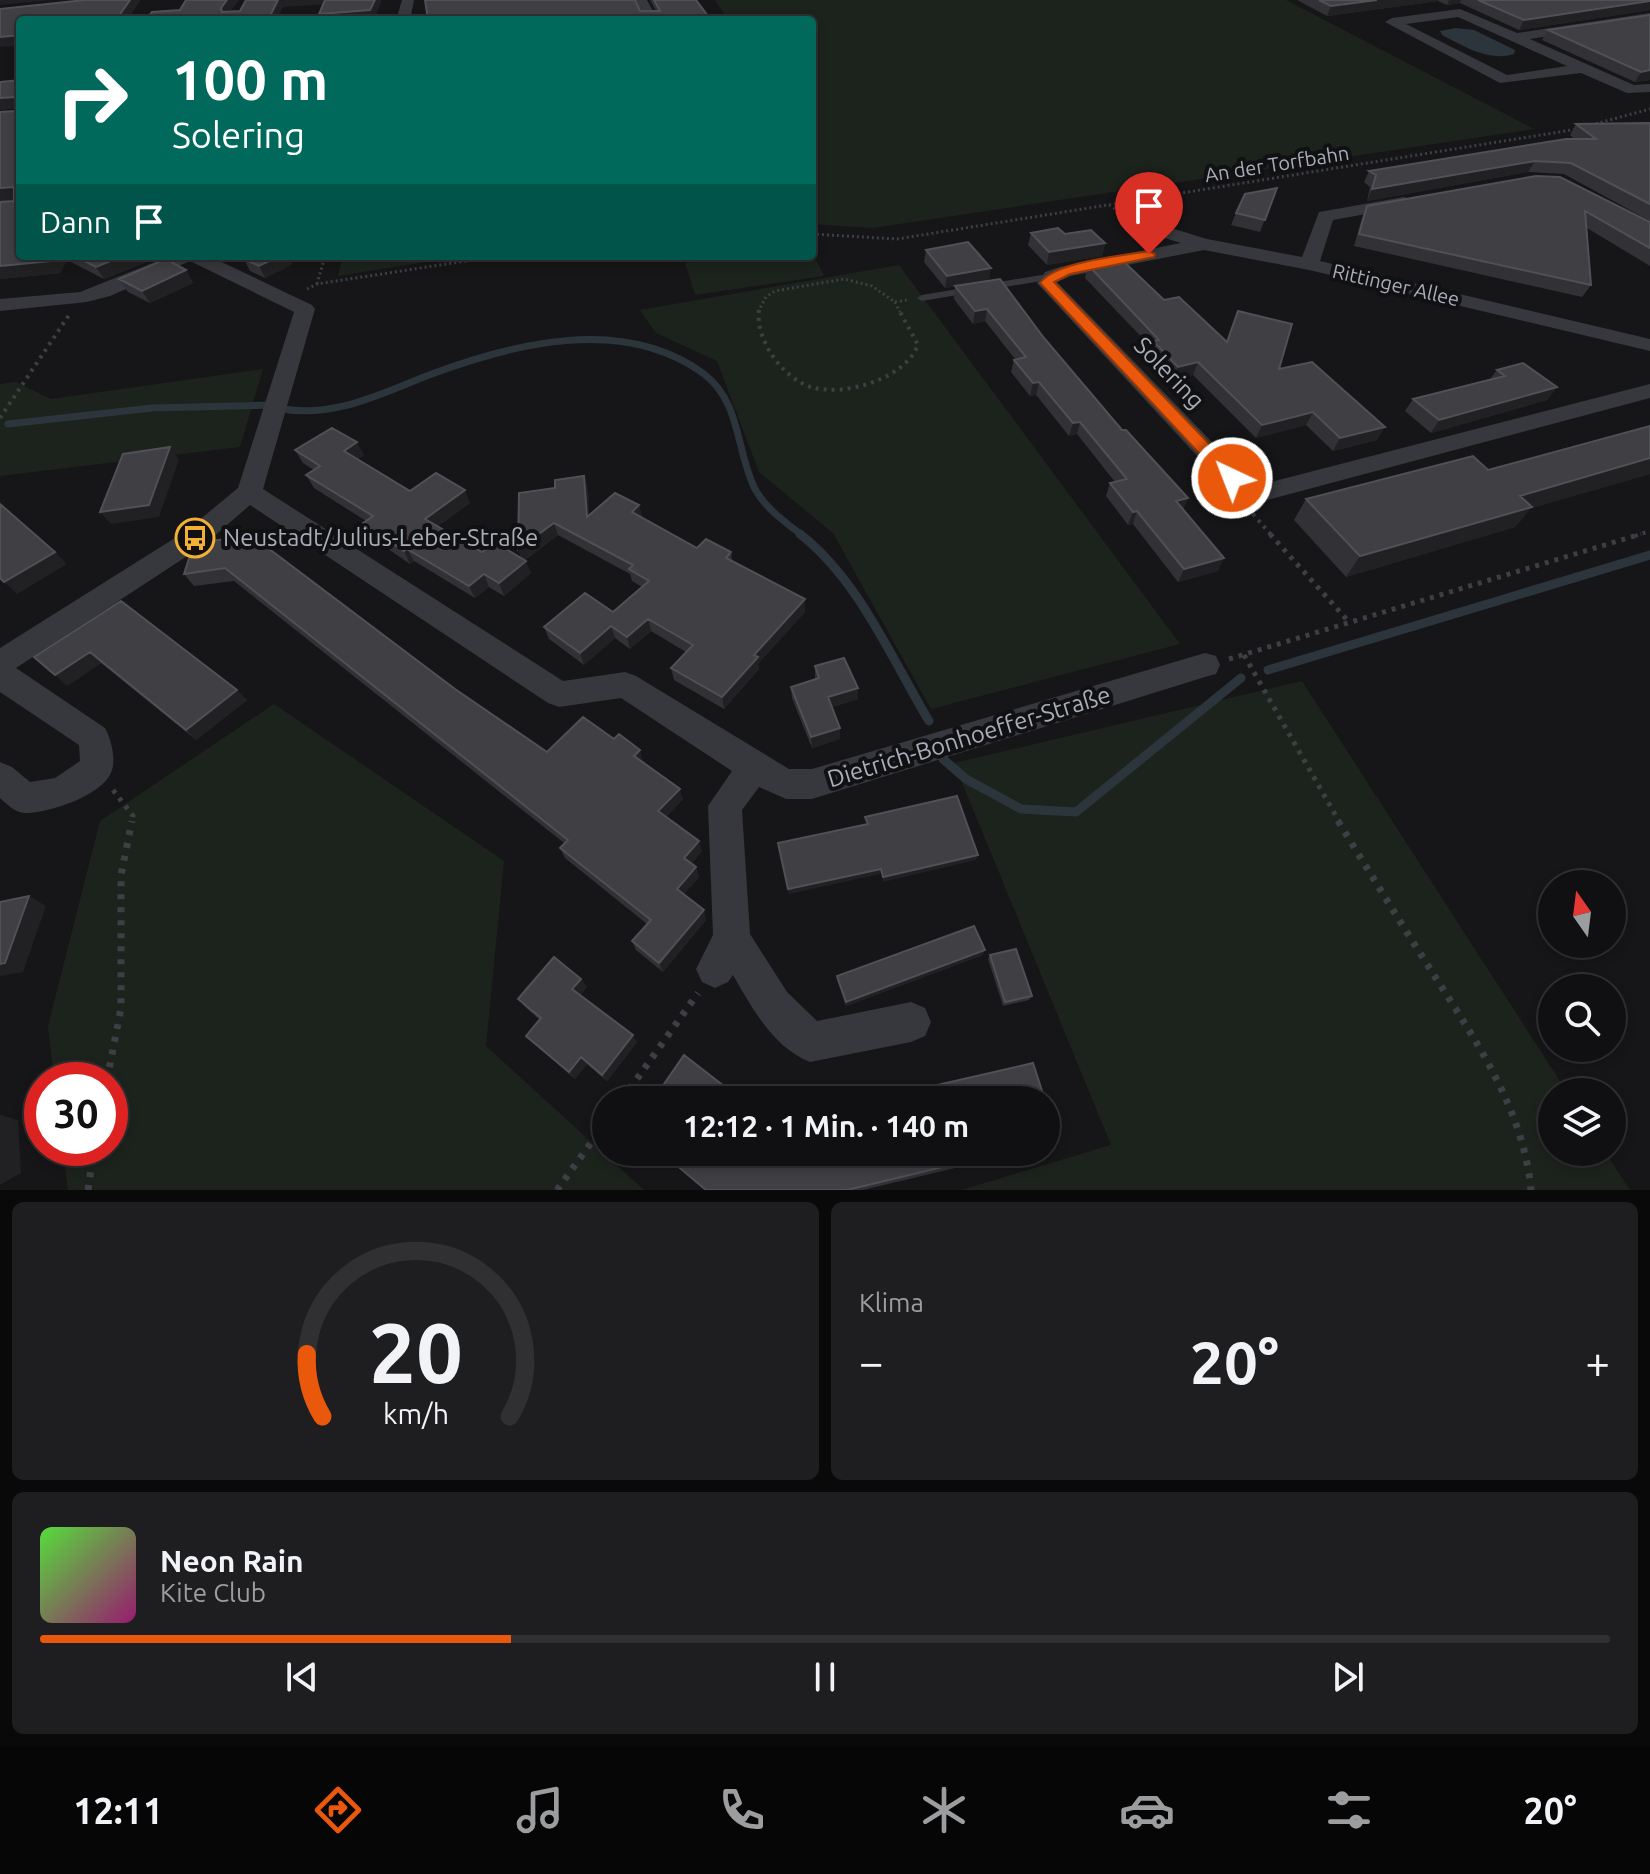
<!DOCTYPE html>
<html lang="de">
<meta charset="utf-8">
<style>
body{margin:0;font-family:Ubuntu,sans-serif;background:#1e1e20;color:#f1f3f6;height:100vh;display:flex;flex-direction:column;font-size:30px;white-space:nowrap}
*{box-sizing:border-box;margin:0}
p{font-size:26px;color:#9c9d9f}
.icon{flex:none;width:44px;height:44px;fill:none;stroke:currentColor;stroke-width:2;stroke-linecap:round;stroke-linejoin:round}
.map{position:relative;height:1190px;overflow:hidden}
.sheet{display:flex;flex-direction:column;gap:12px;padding:12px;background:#09090a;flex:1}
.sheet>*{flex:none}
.banner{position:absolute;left:16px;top:16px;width:800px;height:244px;border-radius:8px;box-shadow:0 4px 12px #0003,0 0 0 2px #303032;background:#00695c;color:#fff;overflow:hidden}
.needle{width:52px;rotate:346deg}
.tools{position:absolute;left:1538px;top:870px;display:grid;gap:16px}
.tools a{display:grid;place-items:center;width:88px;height:88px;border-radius:50%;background:#101012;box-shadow:0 4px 12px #0003,0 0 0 2px #303032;font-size:40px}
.speed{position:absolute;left:24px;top:1062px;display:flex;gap:16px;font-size:40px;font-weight:700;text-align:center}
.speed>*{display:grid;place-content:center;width:104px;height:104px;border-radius:50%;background:#101012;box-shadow:0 4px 12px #0003,0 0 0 2px #303032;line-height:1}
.speed .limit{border:12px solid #d22;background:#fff;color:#111}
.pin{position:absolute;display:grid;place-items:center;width:68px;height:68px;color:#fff;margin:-82px -34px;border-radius:50% 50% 50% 0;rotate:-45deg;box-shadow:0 0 8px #0007}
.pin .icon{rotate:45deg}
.me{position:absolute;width:88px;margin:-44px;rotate:317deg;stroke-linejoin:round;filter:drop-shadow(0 0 6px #0008)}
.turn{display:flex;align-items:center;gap:28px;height:168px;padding:0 24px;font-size:36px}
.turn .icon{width:104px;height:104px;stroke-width:2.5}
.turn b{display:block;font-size:56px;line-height:68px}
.then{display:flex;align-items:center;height:76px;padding:0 24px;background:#0003;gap:16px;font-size:30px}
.big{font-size:60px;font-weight:700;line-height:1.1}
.sheet .tile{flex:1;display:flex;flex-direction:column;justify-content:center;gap:12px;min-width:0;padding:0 28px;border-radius:12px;background:#1e1e20}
.sheet .dial{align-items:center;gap:0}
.dial svg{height:208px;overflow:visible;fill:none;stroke:#303032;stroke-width:7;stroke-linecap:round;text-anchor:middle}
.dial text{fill:#f1f3f6;stroke:none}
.song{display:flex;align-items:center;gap:24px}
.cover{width:96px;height:96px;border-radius:12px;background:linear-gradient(135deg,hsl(110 70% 55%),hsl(320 70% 35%))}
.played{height:8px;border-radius:4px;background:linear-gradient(90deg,#ea580c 30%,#303032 30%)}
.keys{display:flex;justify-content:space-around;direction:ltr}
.heat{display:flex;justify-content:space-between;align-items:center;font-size:44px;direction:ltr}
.sheet .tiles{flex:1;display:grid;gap:12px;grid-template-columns:1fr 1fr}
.tile:last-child{grid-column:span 2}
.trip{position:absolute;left:592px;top:1086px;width:468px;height:80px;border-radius:40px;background:#101012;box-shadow:0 4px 12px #0003,0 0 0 2px #303032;font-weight:700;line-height:80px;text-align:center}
.dock{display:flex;height:128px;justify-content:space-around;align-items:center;background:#060607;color:#9c9d9f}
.dock .icon{width:56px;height:56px}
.dock .selected{color:#ea580c}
.dock b{font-size:36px;color:#f1f3f6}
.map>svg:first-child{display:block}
</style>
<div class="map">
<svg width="1650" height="1190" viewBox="0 0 1650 1190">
<rect width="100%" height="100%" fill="#161618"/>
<path fill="#1c231d" d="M715 0H1286L1534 129 873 228 812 224V20H728Z
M812 252 824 276 695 295 685 263 736 256H812Z
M343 256H463L338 276Z
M899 265 1180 644 931 709 833 533 759 472 717 361 656 333 640 310Z
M263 369 240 447 0 476V384L16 382 51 399Z
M1302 681 1567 1092H1552V1152H1605L1630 1190H961L1111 1145 954 763Z
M274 704 504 861 486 1046 644 1190H68L62 1148H110V1080H54L48 1026 100 821Z"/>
<path fill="#2c353c" d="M1456 28 1474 30 1515 50 1514 54C1489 62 1463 46 1442 35L1440 31Z"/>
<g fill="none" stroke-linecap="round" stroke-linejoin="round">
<path stroke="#2c353c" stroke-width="7" d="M283 409C335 418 382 393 429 375 514 343 624 315 704 374 741 402 736 451 755 489 766 509 785 522 803 536
M8 424 152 408 272 405"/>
<path stroke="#2c353c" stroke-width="9" d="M800 534C859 580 891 658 929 721
M1268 670 1650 555
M943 759 966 779 1021 809 1076 812 1241 678"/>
<path stroke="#3d3f44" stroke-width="3" stroke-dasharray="2 3" stroke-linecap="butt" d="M1591 125 1650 109
M1109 205 1128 217
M812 234 897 239 1578 129
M317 284 325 256
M307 289 317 284 498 256
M895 302 900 312
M895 302 907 300
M758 312 766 297 775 291 844 279 872 286 895 302"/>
<path stroke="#3d3f44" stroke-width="4" stroke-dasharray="3 5" stroke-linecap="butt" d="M759 310C755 339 782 378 811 387 844 397 905 379 918 345L899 310
M0 418 69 315
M1253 514 1272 536
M1635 536 1650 531"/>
<path stroke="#3d3f44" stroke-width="5" stroke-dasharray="4 6" stroke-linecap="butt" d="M1270 534 1349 622
M1244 655 1340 823
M1229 659 1641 534
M113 790 133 816 132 823"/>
<path stroke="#3d3f44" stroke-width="7" stroke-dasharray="5 8" stroke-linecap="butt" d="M1338 821C1367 868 1395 914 1425 961 1469 1031 1523 1104 1531 1190
M107 1080 121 1008V875L132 821
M622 1100 698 993
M88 1190 94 1148
M557 1190 606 1122"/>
<path fill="#37383d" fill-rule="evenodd" d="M1041 275 1054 280 1049 283 1041 281 922 301 917 298 922 295Z"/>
<path fill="#37383d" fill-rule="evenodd" d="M402 0H414L410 20H396Z
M635 0H647L658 20H644Z
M1460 9 1517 33 1650 13V21L1530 39 1634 85 1650 84V92L1627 93 1581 73 1500 83 1385 22 1392 18ZM1458 17 1567 66 1507 75 1406 24Z
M1404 197 1413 202 1410 206 1333 220 1320 261 1650 339V351L1309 270 1204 250 1071 276 1057 282 1241 472 1263 484 1650 384V398L1260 502 1223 484 1037 283 1045 272 1060 267 1181 243 1136 229 1133 225 1142 219 1207 239 1302 257 1319 212Z
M170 256H209L312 305 315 309 263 489 563 681 625 672 636 676 789 769H812L1205 653 1216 656 1220 665 1216 674 1205 677 812 799H786L759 787 742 810 750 934 787 992 817 1021 911 1002 925 1008 931 1022 925 1036 911 1042 810 1062C773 1047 752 1008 733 975L728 982 715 988 702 982 696 969 713 935 708 806 732 771 621 698 559 707 548 703 250 505 204 545 16 668 105 728C111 739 116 758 112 770 105 795 49 813 26 813 15 813 8 805 0 798V762L12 767 30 782 55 778 80 761 79 745 0 692V648L186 531 238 488 294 312 190 261 110 296 87 302 0 311V299L80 292Z"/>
</g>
<path fill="#323236" d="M650 0H696L711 20 640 11H656Z
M1297 0H1650V10L1519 30 1460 3 1447 5 1438 1 1327 16Z
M1650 15V80L1635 82 1542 40 1548 30Z
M20 80V256H158L159 257 104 279 67 260 60 273 0 279V202L14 201V200L0 201V112L15 111V108L0 110V82Z
M1650 123V221L1564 174 1528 172 1367 201 1370 187 1364 182 1369 171 1574 139 1570 135 1576 124Z
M1536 176 1650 222V266L1587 228 1591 285 1582 297 1354 246 1362 218 1367 206Z
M1277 188 1260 232 1231 225 1236 213Z
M1031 233 1065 234 1105 243 1102 256 1047 265 1028 245Z
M926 250 989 281 1044 338 1122 430 1188 498 1183 509 1218 571 1178 582 1133 524 1128 525 1106 496 1110 483 1115 482 1077 434 1069 436 1036 395 1030 396 1011 372 1014 360 1015 359 985 321 973 324 954 299 955 286 945 288 924 262Z
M245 256H294L291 265 265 278 250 271 244 259Z
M1088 265 1164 300 1227 341 1279 369 1377 440 1333 451 1306 425 1256 438 1193 375 1173 379 1149 354 1151 347 1085 278Z
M186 270 193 283 150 303 128 292 119 279Z
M1497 370 1557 387 1547 400 1431 433 1405 411 1413 399 1490 379Z
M1650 426V474L1531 508 1515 527 1346 577 1294 520 1306 499 1488 470Z
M295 450 364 455 358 459 410 491 470 503 438 526 482 552 521 557 518 549 555 488 584 476 588 489 589 515 639 505 642 517 697 548 731 552 732 561 805 612 758 664 759 669 724 709 674 680 671 668 686 652 651 631 630 649 615 638 584 665 549 639 544 627 613 612 642 587 632 581 630 574 558 535 525 560 531 573 504 596 489 587 475 598 414 561 410 564 369 536 362 524 366 521 314 488 306 475 314 470 303 463Z
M194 543 455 689 547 752 643 761 683 799 666 817 702 851 691 864 696 867 699 877 683 895 706 920 663 972 636 950 632 941 647 924 565 858 560 848 564 843 234 581 194 586 184 574Z
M121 601 247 700 196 740 101 663 67 686Z
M815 666 858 688V699L832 707 840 728V739L812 748 792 698 791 687 815 680Z
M983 955 846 1006 837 980V976Z
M990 955 1032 996 1029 1000 1003 1006 988 959Z
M581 979 587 987 580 995 637 1042 607 1081 587 1064 575 1079 526 1036 540 1020 525 1007 518 999Z
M1046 1104 1057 1140 1052 1145 1046 1146Z
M659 1152H1022L863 1190H705Z"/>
<path fill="#212124" d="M0 0H51L0 5Z
M130 0H141L127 20H114Z
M227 0H239L225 18 222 12 221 8Z
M278 0H329L330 4 283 7 277 20H268Z
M375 0H382L374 20H322L319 14Z
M1377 0H1439L1438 1 1327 16 1331 6Z
M1449 0H1461L1460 3 1447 5Z
M1650 1V10L1519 30 1524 20Z
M20 35V46L0 47V37Z
M1650 70V80L1635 82 1641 72Z
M15 97 20 108 0 110V98Z
M1535 161 1528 172 1367 201 1372 189Z
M14 187 20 199 0 201V188Z
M1105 243 1102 256 1047 265 1049 252Z
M54 256H64L67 260 60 273 0 279V266Z
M123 256H158L159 257 104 279 96 267Z
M279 256H294L291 265 265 278 259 266Z
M991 268 989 281 945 288 947 276Z
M186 270 193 283 150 303 142 291Z
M987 309 985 321 973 324 975 311Z
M1198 362 1193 375 1173 379 1178 367Z
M1039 382 1036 395 1030 396 1033 383Z
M1557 387 1547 400 1431 433 1439 420Z
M1313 412 1306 425 1256 438 1262 425Z
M1080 422 1077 434 1069 436 1073 423Z
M1385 427 1377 440 1333 451 1340 438Z
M357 442 364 455 351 463 344 451Z
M170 447 179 460 159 517 111 524 100 512Z
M1650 458V474L1531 508 1515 527 1346 577 1360 556 1520 496Z
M584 476 588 489 590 530 587 517Z
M465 490 470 503 431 531 425 519Z
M1188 498 1182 510 1176 501Z
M639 505 642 518 632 512Z
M1137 511 1133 524 1128 525 1133 512Z
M554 523 558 535 523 561 518 549Z
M407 549 414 561 410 564 404 551Z
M55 552 67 564 17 594 4 582Z
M1224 558 1218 571 1178 582 1184 569Z
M526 561 531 573 504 596 499 583Z
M484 574 489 587 475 598 469 586Z
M805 599V612L758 664 759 669 724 709 722 697 754 655Z
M648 619 651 631 630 649 627 637Z
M611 626 615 638 584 665 580 653Z
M90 652 101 663 67 686 55 675Z
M858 688V699L827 708 828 697Z
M237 690 247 700 196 740 186 730Z
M840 728V739L812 748 811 737Z
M640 750 643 761 638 767 634 756Z
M680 789 683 799 662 822 658 811Z
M699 841 702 851 687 868 684 858Z
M978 855 976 860 883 882V877Z
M696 867 699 877 680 899 677 889Z
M881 869 880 874 789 894 788 889Z
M29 896 46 906 23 972 0 976V964Z
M704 910 706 920 663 972 659 963Z
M985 950 983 955 846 1006V1002Z
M581 979 587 987 578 998 572 989Z
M633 1035 637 1042 607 1081 602 1075Z
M581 1057 587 1064 575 1079 569 1072Z
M0 1115 18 1120 21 1173 0 1185Z"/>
<path fill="#3f3f44" stroke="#4f5156" stroke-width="2" d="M85 0H130L116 20H20V35L0 37V9Z
M186 0H227L221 8 222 12 240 11 246 0H278L268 20H146L152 12 180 10Z
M325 0H375L370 10 319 14Z
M425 0H635L640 11H660L654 0H696L711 20H428Z
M1319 0H1377L1331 6Z
M1478 0H1650V1L1524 20Z
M1650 15V70L1641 72 1548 30Z
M20 80V256H54L51 261 0 266V202L14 201V187L0 188V112L15 111V97L0 98V82Z
M1650 123V204L1571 163 1535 161 1372 189 1376 175 1369 171 1566 139H1596L1576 124Z
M1536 176 1560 177 1650 222V248L1585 211 1591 285 1359 234 1367 206Z
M1277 188 1265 220 1236 213 1245 194Z
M1058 228 1065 234 1091 230 1105 243 1049 252 1031 233Z
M968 242 991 268 947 276 926 250Z
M75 256H123L96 267Z
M245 256H279L259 266 244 259Z
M166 259 186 270 142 291 119 279Z
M1121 259 1164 300 1179 297 1227 342 1238 311 1292 324 1279 369 1312 362 1385 427 1340 438 1313 412 1262 425 1198 362 1178 367 1153 341 1159 340 1088 265Z
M1000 279 1044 338 1122 430H1126L1188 498 1176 501 1224 558 1184 569 1137 511 1133 512 1110 483 1127 479 1080 422 1073 423 1039 382 1033 383 1014 360 1026 357 987 309 975 311 955 286Z
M1523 363 1557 387 1439 420 1413 399 1505 376 1497 370Z
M1650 426V458L1520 496 1532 507 1360 556 1306 499 1473 456 1488 470Z
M332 428 357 442 344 451 410 491 436 473 465 490 425 519 482 552 496 543 526 561 499 583 484 574 469 586 407 549 404 551 362 524 373 516 306 475 320 466 295 450Z
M170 447 149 505 100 512 123 454Z
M584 476 587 517 615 493 639 505 632 512 697 548 706 539 731 552 726 558 805 599 754 655 758 657 722 697 671 668 693 645 648 619 627 637 611 626 580 653 544 627 585 593 613 612 649 581 629 569 633 565 554 523 518 549 519 493 555 488V480Z
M0 504 55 552 4 582 0 578Z
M252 536 455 689 547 752 583 717 614 739 619 734 640 750 634 756 680 789 658 811 699 841 684 858 696 867 677 889 704 910 659 963 632 941 651 920 560 848 568 840 225 568 184 574 194 543Z
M121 601 237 690 186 730 90 652 55 675 34 657Z
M844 658 858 688 828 697 840 728 811 737 791 687 819 678 815 666Z
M957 796 978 855 883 877 881 869 788 889 778 843 868 824 865 817Z
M29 896 5 963 0 964V902Z
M974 926 985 950 846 1002 837 976Z
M1016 949 1032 996 1005 1002 990 955Z
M554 957 581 979 572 989 633 1035 602 1075 581 1057 569 1072 526 1036 541 1018 518 999Z
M684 1055 742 1100H653Z
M1033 1063 1045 1100H872Z
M1046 1104 1057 1140 1046 1142Z
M661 1152H1005L847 1190H706Z"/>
<path fill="#ea580c" stroke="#983908" stroke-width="2" d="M1149 251 1155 254 1154 257 1070 274 1054 282 1238 474V482H1226L1040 283C1056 261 1122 256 1149 251Z"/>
<defs>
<g id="bus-ring" transform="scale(2)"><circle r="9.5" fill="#111113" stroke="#f2b134" stroke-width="1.5"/><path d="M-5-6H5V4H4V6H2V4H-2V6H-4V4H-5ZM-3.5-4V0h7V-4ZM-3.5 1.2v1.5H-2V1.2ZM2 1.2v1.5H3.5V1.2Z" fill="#f2b134"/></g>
</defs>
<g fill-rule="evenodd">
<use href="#bus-ring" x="195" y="538"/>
</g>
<g text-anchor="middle" stroke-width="8" stroke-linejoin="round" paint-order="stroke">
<g font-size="20" fill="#a8adb8" stroke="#111113">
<text transform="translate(1277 164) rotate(-9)" y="7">An der Torfbahn</text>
<text transform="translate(1396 285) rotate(13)" y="7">Rittinger Allee</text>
</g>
<g font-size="24" fill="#a8adb8" stroke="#111113">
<text transform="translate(1169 373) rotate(46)" y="8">Solering</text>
<text transform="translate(969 737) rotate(-17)" y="8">Dietrich-Bonhoeffer-Straße</text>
</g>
<g font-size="24" fill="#a8adb8" stroke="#111113" text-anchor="start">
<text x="223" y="546">Neustadt/Julius-Leber-Straße</text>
</g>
</g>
</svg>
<div class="tools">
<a><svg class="needle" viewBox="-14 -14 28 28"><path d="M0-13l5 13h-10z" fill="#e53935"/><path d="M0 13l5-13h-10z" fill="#9c9d9f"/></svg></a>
<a><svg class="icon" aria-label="search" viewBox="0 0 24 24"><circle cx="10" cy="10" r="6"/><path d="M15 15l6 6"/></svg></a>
<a><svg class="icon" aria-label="layers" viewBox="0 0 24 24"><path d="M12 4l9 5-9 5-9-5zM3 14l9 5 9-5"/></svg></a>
</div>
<div class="speed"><div class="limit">30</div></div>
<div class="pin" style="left:1149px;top:254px;background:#d93025"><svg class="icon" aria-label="arrive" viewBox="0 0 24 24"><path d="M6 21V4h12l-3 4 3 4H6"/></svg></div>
<svg class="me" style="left:1232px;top:478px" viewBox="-20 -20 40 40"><circle r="17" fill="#ea580c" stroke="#fff" stroke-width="3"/><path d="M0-11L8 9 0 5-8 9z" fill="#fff"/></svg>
<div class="trip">12:12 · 1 Min. · 140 m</div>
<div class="banner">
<div class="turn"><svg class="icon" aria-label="right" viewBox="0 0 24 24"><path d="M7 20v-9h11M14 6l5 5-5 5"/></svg><div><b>100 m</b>Solering</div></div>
<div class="then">Dann<svg class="icon" aria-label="arrive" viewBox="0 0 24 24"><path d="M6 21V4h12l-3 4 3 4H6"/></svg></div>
</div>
</div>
<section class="sheet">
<div class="tiles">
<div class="tile dial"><svg viewBox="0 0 100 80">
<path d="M14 69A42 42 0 1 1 86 69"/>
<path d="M14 69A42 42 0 0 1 8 45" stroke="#ea580c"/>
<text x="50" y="56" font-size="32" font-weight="700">20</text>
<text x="50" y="72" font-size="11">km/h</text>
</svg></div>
<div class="tile"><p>Klima</p>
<div class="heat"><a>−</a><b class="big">20°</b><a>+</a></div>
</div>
<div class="tile">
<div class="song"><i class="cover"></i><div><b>Neon Rain</b><p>Kite Club</p></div></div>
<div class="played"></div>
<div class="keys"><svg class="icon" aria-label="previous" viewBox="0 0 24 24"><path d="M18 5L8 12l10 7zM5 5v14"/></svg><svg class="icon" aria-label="pause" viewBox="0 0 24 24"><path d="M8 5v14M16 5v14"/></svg><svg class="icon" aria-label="next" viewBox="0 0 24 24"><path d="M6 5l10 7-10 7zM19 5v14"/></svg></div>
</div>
</div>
</section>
<nav class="dock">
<b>12:11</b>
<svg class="icon selected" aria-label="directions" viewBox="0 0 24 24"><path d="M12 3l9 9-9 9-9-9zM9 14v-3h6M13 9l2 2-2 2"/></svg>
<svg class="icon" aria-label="music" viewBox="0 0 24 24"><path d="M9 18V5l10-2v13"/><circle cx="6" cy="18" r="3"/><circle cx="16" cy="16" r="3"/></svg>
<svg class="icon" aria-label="phone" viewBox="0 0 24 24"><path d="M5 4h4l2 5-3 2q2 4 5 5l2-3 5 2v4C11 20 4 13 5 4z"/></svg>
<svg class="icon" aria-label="climate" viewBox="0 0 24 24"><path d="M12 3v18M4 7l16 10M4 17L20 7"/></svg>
<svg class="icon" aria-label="car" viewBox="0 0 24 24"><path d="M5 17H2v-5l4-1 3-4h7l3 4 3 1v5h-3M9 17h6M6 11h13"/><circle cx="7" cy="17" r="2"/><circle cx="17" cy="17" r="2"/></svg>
<svg class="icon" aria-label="filters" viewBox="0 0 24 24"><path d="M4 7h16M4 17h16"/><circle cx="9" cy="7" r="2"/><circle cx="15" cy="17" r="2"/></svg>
<b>20°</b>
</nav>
